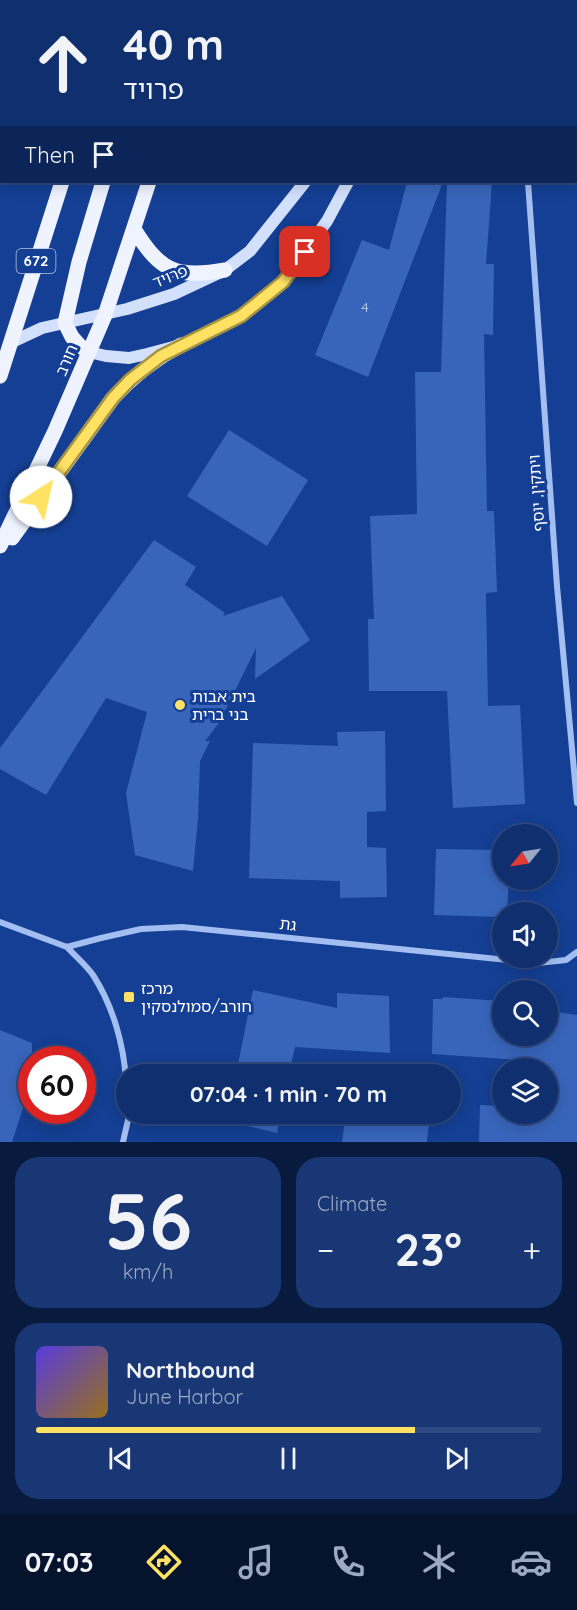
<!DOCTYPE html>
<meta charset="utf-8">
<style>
body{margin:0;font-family:Quicksand,"Noto Sans Hebrew",sans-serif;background:#183774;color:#f1f3f6;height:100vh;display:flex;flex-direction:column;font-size:22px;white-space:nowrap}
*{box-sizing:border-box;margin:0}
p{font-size:20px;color:#9ba9c3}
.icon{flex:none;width:33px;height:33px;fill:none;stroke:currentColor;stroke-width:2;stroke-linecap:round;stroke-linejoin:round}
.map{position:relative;height:1142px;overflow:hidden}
.drawer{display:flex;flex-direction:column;gap:15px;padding:15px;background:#081a3d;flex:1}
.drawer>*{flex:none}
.top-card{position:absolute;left:0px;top:0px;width:578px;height:183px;box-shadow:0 3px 15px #0003,0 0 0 2px #2f4a82;background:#0f2f6f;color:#f1f3f6;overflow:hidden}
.needle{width:39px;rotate:240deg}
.buttons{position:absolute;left:492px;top:824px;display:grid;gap:12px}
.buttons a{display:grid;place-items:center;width:66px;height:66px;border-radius:50%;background:#0f2f6f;box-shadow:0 3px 15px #0003,0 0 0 2px #2f4a82;font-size:30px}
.speed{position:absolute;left:18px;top:1046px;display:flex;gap:12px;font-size:30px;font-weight:700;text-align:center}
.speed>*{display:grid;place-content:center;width:78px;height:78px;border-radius:50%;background:#0f2f6f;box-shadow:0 3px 15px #0003,0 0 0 2px #2f4a82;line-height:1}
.speed .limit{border:9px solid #d22;background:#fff;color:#111}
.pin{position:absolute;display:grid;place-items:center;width:51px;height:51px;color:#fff;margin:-26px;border-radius:12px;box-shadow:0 3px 9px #0006}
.me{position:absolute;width:66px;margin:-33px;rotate:35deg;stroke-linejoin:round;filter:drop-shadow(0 0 4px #0008)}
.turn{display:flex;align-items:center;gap:21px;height:126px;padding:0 24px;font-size:27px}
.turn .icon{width:78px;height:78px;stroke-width:2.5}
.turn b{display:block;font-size:42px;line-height:51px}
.then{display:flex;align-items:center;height:57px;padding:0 24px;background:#0003;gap:12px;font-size:22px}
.big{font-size:45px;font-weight:700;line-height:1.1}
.drawer .card{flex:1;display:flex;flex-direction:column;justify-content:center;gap:9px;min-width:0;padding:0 21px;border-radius:24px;background:#183774}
.drawer .dial{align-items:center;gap:0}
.dial b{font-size:78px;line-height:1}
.song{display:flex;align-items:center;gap:18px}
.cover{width:72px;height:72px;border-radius:9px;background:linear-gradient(135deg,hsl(250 70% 55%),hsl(40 70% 35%))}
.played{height:6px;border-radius:3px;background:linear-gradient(90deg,#ffe264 75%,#2f4a82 75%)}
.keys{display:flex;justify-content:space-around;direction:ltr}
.heat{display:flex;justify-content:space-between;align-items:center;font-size:33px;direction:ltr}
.drawer .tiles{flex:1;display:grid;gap:15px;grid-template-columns:1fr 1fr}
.card:last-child{grid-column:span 2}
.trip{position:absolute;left:116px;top:1064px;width:345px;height:60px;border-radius:30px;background:#0f2f6f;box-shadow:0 3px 15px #0003,0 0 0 2px #2f4a82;font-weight:700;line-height:60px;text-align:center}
.tabs{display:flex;height:96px;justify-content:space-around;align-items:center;background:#06132c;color:#9ba9c3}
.tabs .icon{width:42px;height:42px}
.tabs .on{color:#ffe264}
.tabs b{font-size:27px;color:#f1f3f6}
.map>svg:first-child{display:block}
</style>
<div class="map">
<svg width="577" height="1142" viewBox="0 0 577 1142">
<rect width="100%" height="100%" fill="#143f94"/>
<path fill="#3865bb" d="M407 182H443L368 377 315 355 362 240 389 250Z
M447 182H492L486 264H494L493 335 484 334 487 511H494L497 592 486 593 488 706 520 705 525 804 453 808 447 691H369L368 619H374L370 516 417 514 415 372H441Z
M229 430 308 480 267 546 187 496Z
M154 540 196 567 185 585 225 613 223 616 282 596 310 640 255 679 256 648 219 723 205 741H210L200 761 198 819 193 871 135 855 126 793 147 712 106 698 46 795 0 769V748Z
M385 731 386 811 367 812V847L386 848 387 897 340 898V881L249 878 253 743 338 746 337 732Z
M436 849 502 850V879H509L507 912H502V917L434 915Z
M253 990 337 1008V993L389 996 390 1053 295 1047 289 1074H236Z
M443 997 501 1001 499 1035H548V1011L577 1015V1142H479L480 1105 502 1106V1113H548V1068H520L521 1060 432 1054 433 999H443Z
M0 1030 32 1043V1104L25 1102 12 1142H0Z
M227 1113H281L277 1133 226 1121Z
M346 1113H430L427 1142H342Z"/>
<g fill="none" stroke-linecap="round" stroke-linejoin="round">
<path stroke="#a3bff2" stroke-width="6" d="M519 2V0
M528 182 557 586 577 803
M0 922 67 947 101 938 141 929 182 927 538 963 566 960 577 952
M67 947C75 956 86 965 93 975 113 1006 124 1045 126 1081
M123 1142 128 1120V1113"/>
<path stroke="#d2e0fc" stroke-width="12" d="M381 2V0
M433 2V0
M12 342 42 328 127 309 174 294 225 270 250 251 305 182
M89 352 106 356 129 358 147 354 181 345 241 316 283 282 327 221 348 182"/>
<path stroke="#eef3ff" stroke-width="15" d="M123 2 124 0
M152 2V0
M203 2 204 0
M134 229C160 271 176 279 225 270
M89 352 80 346 72 337 65 323 79 262 103 182
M0 376 62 182
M12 538 113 398C133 376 155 359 181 345
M0 546 55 431 105 315 149 182"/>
</g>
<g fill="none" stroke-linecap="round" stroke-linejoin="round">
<g stroke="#a69341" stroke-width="15">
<path id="route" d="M41 497 113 398 130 380 161 356 241 316 283 282 305 252"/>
</g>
<use href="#route" stroke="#ffe264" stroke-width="10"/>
</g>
<g fill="#ffe264" stroke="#143f94" stroke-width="2">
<circle cx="180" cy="705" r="6"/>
<rect x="123" y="991" width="12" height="12" rx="3"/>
</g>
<g text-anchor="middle" stroke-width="6" stroke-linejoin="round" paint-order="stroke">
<g font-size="14" fill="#cdd8ee">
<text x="365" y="312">4</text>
</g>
<rect fill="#143f94" stroke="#b8c5df" stroke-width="1.5" x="16.5" y="249" width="39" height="24" rx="4.5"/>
<g font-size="15" font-weight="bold" fill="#fff">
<text x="36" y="266">672</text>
</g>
<g font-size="16" fill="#fff" stroke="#143f94">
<text transform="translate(170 276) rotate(-22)" y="6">פרויד</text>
<text transform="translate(66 360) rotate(-67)" y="6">חורב</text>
<text transform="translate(536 493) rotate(-94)" y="6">ויתקין, יוסף</text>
<text transform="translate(288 924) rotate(6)" y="6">גת</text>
</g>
<g font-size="16" fill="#fff" stroke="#143f94" text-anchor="start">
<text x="192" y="702">בית אבות<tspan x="192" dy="18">בני ברית</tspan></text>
<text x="141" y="994">מרכז<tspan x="141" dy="18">חורב/סמולנסקין</tspan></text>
</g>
</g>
</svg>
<div class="buttons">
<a><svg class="needle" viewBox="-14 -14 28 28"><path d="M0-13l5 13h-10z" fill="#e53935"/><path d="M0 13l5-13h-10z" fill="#9ba9c3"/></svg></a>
<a><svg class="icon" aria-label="sound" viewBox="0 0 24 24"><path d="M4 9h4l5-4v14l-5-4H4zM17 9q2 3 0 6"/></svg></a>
<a><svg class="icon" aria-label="search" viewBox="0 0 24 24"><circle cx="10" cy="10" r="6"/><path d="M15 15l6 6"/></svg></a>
<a><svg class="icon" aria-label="layers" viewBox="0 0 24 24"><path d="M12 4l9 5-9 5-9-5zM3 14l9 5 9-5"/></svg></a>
</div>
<div class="speed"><div class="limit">60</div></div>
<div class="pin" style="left:305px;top:252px;background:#d93025"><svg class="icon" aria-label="arrive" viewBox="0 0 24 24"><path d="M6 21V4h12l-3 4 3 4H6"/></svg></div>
<svg class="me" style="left:41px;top:497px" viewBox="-20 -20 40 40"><circle r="19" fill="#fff"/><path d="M0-13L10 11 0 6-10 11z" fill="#ffe264"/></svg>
<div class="trip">07:04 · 1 min · 70 m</div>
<div class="top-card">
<div class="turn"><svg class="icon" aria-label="ahead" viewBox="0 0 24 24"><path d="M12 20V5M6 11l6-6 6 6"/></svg><div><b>40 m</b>פרויד</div></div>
<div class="then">Then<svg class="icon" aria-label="arrive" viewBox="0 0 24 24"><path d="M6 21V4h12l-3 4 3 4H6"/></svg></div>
</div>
</div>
<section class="drawer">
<div class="tiles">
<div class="card dial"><b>56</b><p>km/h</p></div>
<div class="card"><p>Climate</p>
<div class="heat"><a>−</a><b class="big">23°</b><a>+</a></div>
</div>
<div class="card">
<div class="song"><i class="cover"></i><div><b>Northbound</b><p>June Harbor</p></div></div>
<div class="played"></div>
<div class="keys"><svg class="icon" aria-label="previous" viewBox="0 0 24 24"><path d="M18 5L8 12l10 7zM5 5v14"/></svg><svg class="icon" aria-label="pause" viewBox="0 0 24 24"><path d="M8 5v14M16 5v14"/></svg><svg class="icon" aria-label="next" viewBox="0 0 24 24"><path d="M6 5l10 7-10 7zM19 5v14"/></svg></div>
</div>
</div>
</section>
<nav class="tabs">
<b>07:03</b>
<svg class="icon on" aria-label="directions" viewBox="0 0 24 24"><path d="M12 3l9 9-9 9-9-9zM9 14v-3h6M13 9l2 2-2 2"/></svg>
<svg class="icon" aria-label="music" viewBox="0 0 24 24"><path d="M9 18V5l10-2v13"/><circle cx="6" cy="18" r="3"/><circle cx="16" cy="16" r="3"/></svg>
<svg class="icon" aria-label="phone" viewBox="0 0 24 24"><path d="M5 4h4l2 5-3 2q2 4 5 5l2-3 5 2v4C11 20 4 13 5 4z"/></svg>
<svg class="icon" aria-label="climate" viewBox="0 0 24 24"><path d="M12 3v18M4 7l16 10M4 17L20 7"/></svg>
<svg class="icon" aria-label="car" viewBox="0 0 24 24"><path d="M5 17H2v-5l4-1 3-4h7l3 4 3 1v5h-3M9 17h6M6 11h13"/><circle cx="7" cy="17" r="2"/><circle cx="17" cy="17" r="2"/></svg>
</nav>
